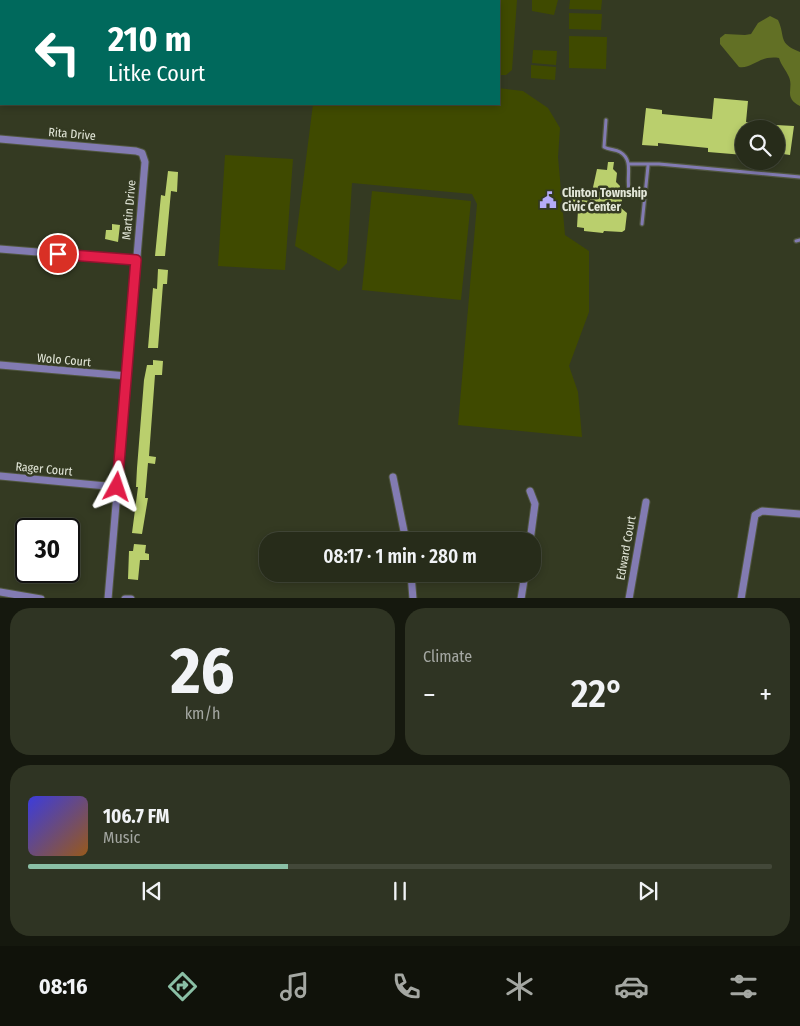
<!DOCTYPE html>
<meta charset="utf-8">
<style>
body{margin:0;font-family:"Fira Sans Condensed",sans-serif;background:#2f3423;color:#f1f3f6;height:100vh;display:flex;flex-direction:column;font-size:19px;white-space:nowrap}
*{box-sizing:border-box;margin:0}
p{font-size:16px;color:#a4a7a2}
.icon{flex:none;width:28px;height:28px;fill:none;stroke:currentColor;stroke-width:2;stroke-linecap:round;stroke-linejoin:round}
.map{position:relative;height:598px;overflow:hidden}
.drawer{display:flex;flex-direction:column;gap:10px;padding:10px;background:#15180e;flex:1}
.drawer>*{flex:none}
.top-card{position:absolute;left:0px;top:0px;width:500px;height:105px;box-shadow:0 2px 8px #0003,0 0 0 1px #434839;background:#00695c;color:#fff;overflow:hidden}
.fabs{position:absolute;left:735px;top:120px;display:grid;gap:10px}
.fabs a{display:grid;place-items:center;width:50px;height:50px;border-radius:50%;background:#272c1a;box-shadow:0 2px 8px #0003,0 0 0 1px #434839;font-size:25px}
.speed{position:absolute;left:15px;top:518px;display:flex;gap:10px;font-size:25px;font-weight:700;text-align:center}
.speed>*{display:grid;place-content:center;width:65px;height:65px;border-radius:50%;background:#272c1a;box-shadow:0 2px 8px #0003,0 0 0 1px #434839;line-height:1}
.speed .limit{border:2px solid #111;border-radius:8px;background:#fff;color:#111}
.pin{position:absolute;display:grid;place-items:center;width:42px;height:42px;color:#fff;margin:-21px;border:2px solid #fff;border-radius:50%;box-shadow:0 1px 5px #0007}
.me{position:absolute;width:55px;margin:-28px;rotate:5deg;stroke-linejoin:round;filter:drop-shadow(0 0 4px #0008)}
.turn{display:flex;align-items:center;gap:18px;height:105px;padding:0 25px;font-size:22px}
.turn .icon{width:65px;height:65px;stroke-width:2.5}
.turn b{display:block;font-size:35px;line-height:42px}
.big{font-size:38px;font-weight:600;line-height:1.1}
.drawer .widget{flex:1;display:flex;flex-direction:column;justify-content:center;gap:8px;min-width:0;padding:0 18px;border-radius:20px;background:#2f3423}
.drawer .dial{align-items:center;gap:0}
.dial b{font-size:65px;line-height:1}
.song{display:flex;align-items:center;gap:15px}
.cover{width:60px;height:60px;border-radius:8px;background:linear-gradient(135deg,hsl(240 70% 55%),hsl(30 70% 35%))}
.played{height:5px;border-radius:2px;background:linear-gradient(90deg,#8abfa5 35%,#434839 35%)}
.keys{display:flex;justify-content:space-around;direction:ltr}
.heat{display:flex;justify-content:space-between;align-items:center;font-size:28px;direction:ltr}
.drawer .tiles{flex:1;display:grid;gap:10px;grid-template-columns:1fr 1fr}
.widget:last-child{grid-column:span 2}
.trip{position:absolute;left:259px;top:532px;width:282px;height:50px;border-radius:20px;background:#272c1a;box-shadow:0 2px 8px #0003,0 0 0 1px #434839;font-weight:600;line-height:50px;text-align:center}
.tabs{display:flex;height:80px;justify-content:space-around;align-items:center;background:#10120a;color:#a4a7a2}
.tabs .icon{width:35px;height:35px}
.tabs .on{color:#8abfa5}
.tabs b{font-size:22px;color:#f1f3f6}
.map>svg:first-child{display:block}
</style>
<div class="map">
<svg width="800" height="599" viewBox="0 0 800 599">
<rect width="100%" height="100%" fill="#343a22"/>
<path fill="#3f4a00" d="M473 0H517L512 70 506 75H499V1H471Z
M532 0H558L554 15 532 11Z
M570 0H602L601 10 569 9Z
M569 13 602 14 601 30 569 29Z
M569 36 607 37 606 69 569 68Z
M533 50 557 51 556 65 532 63Z
M531 65 556 67 555 80 531 78Z
M499 88 523 91 548 108 560 128 558 157 565 235 589 251V312L569 366 578 392 582 437 458 425 477 204 472 194 352 183 347 263 339 271 295 246 313 104H499Z
M225 155 293 159 285 270 218 266Z
M372 191 471 201 461 300 362 290Z"/>
<path fill="#627025" d="M770 16 778 20C786 37 777 43 800 52V106C783 97 794 89 789 77 786 70 781 65 779 58 759 55 753 69 739 67L720 44V38L725 34 745 35 751 34 758 23Z"/>
<path fill="#bacf6d" d="M714 98 748 101 746 122 776 125V129H744V155L708 152V148L658 143V146L642 145 646 108 662 110V114L712 119Z
M776 125 794 126 790 155 776 153Z
M608 162H614L613 169 617 173 616 182 620 186 619 195 622 200 621 208 627 213 625 230 622 232 604 231 603 233 584 231V228L577 227 578 210 571 209 572 199 590 201 597 169 607 170Z
M168 171 178 172 177 192 171 191 165 256H155L161 195 165 196Z
M112 224 120 225 118 242 105 239 106 230H112Z
M158 269 168 270 167 284H163L158 348H148L153 288 157 289Z
M153 360 163 361 162 375H155L149 456 156 457 155 464 148 463 145 498H148L142 534 132 533 138 487H136L137 468 144 380 147 365H153Z
M134 544 146 545 145 553 149 554V560H140L138 580 128 579 129 551H133Z"/>
<g fill="none" stroke-linecap="round" stroke-linejoin="round">
<g stroke="#50563f" stroke-width="5.5">
<path id="lane" d="M606 120 604 147C609 150 615 149 620 152 634 160 626 177 629 189L633 193 645 194
M629 164H659L800 177
M642 224 648 166
M796 241 800 240"/>
</g>
<g stroke="#50563f" stroke-width="9">
<path id="street" d="M0 34H1
M0 139 136 151 142 153 145 162 108 599
M0 249 136 260
M0 365 127 376
M0 476 117 487
M393 477 406 541
M530 491 535 504 530 541
M411 574 413 599
M0 592 41 599
M125 599H131
M521 599 525 574
M629 599 646 502
M741 599 755 515 762 511 800 514"/>
</g>
<use href="#lane" stroke="#827bb2" stroke-width="3"/>
<use href="#street" stroke="#827bb2" stroke-width="7"/>
</g>
<g fill="none" stroke-linecap="round" stroke-linejoin="round">
<g stroke="#92132f" stroke-width="12">
<path id="route" d="M58 254 136 260 117 487"/>
</g>
<use href="#route" stroke="#e11d48" stroke-width="9"/>
</g>
<defs>
<g id="civic-bare" transform="scale(1.35)"><path d="M-.6-6.5H3V-4.5H.6V-3L4-1V1h2V6H-6V1h2V-1L-.6-3ZM-1.2 2.5V6h2.4V2.5Z" fill="#b5acf8" stroke="#343a22" stroke-width="2.5" paint-order="stroke"/></g>
</defs>
<g fill-rule="evenodd">
<use href="#civic-bare" x="548" y="200"/>
</g>
<g text-anchor="middle" stroke-width="5" stroke-linejoin="round" paint-order="stroke">
<g font-size="12" fill="#e3e7d9" stroke="#343a22">
<text transform="translate(72 134) rotate(5)" y="4">Rita Drive</text>
<text transform="translate(129 210) rotate(-85)" y="4">Martin Drive</text>
<text transform="translate(64 360) rotate(5)" y="4">Wolo Court</text>
<text transform="translate(44 469) rotate(5)" y="4">Rager Court</text>
<text transform="translate(626 548) rotate(-80)" y="4">Edward Court</text>
</g>
<g font-size="12" font-weight="bold" fill="#e3e7d9" stroke="#343a22" text-anchor="start">
<text x="562" y="197">Clinton Township<tspan x="562" dy="14">Civic Center</tspan></text>
</g>
</g>
</svg>
<div class="fabs">
<a><svg class="icon" aria-label="search" viewBox="0 0 24 24"><circle cx="10" cy="10" r="6"/><path d="M15 15l6 6"/></svg></a>
</div>
<div class="speed"><div class="limit">30</div></div>
<div class="pin" style="left:58px;top:254px;background:#d93025"><svg class="icon" aria-label="arrive" viewBox="0 0 24 24"><path d="M6 21V4h12l-3 4 3 4H6"/></svg></div>
<svg class="me" style="left:117px;top:487px" viewBox="-20 -20 40 40"><path d="M0-17L14 15 0 8-14 15z" fill="#e11d48" stroke="#fff" stroke-width="4"/></svg>
<div class="trip">08:17 · 1 min · 280 m</div>
<div class="top-card">
<div class="turn"><svg class="icon" aria-label="left" viewBox="0 0 24 24"><path d="M17 20v-9H6M10 6l-5 5 5 5"/></svg><div><b>210 m</b>Litke Court</div></div>
</div>
</div>
<section class="drawer">
<div class="tiles">
<div class="widget dial"><b>26</b><p>km/h</p></div>
<div class="widget"><p>Climate</p>
<div class="heat"><a>−</a><b class="big">22°</b><a>+</a></div>
</div>
<div class="widget">
<div class="song"><i class="cover"></i><div><b>106.7 FM</b><p>Music</p></div></div>
<div class="played"></div>
<div class="keys"><svg class="icon" aria-label="previous" viewBox="0 0 24 24"><path d="M18 5L8 12l10 7zM5 5v14"/></svg><svg class="icon" aria-label="pause" viewBox="0 0 24 24"><path d="M8 5v14M16 5v14"/></svg><svg class="icon" aria-label="next" viewBox="0 0 24 24"><path d="M6 5l10 7-10 7zM19 5v14"/></svg></div>
</div>
</div>
</section>
<nav class="tabs">
<b>08:16</b>
<svg class="icon on" aria-label="directions" viewBox="0 0 24 24"><path d="M12 3l9 9-9 9-9-9zM9 14v-3h6M13 9l2 2-2 2"/></svg>
<svg class="icon" aria-label="music" viewBox="0 0 24 24"><path d="M9 18V5l10-2v13"/><circle cx="6" cy="18" r="3"/><circle cx="16" cy="16" r="3"/></svg>
<svg class="icon" aria-label="phone" viewBox="0 0 24 24"><path d="M5 4h4l2 5-3 2q2 4 5 5l2-3 5 2v4C11 20 4 13 5 4z"/></svg>
<svg class="icon" aria-label="climate" viewBox="0 0 24 24"><path d="M12 3v18M4 7l16 10M4 17L20 7"/></svg>
<svg class="icon" aria-label="car" viewBox="0 0 24 24"><path d="M5 17H2v-5l4-1 3-4h7l3 4 3 1v5h-3M9 17h6M6 11h13"/><circle cx="7" cy="17" r="2"/><circle cx="17" cy="17" r="2"/></svg>
<svg class="icon" aria-label="filters" viewBox="0 0 24 24"><path d="M4 7h16M4 17h16"/><circle cx="9" cy="7" r="2"/><circle cx="15" cy="17" r="2"/></svg>
</nav>
